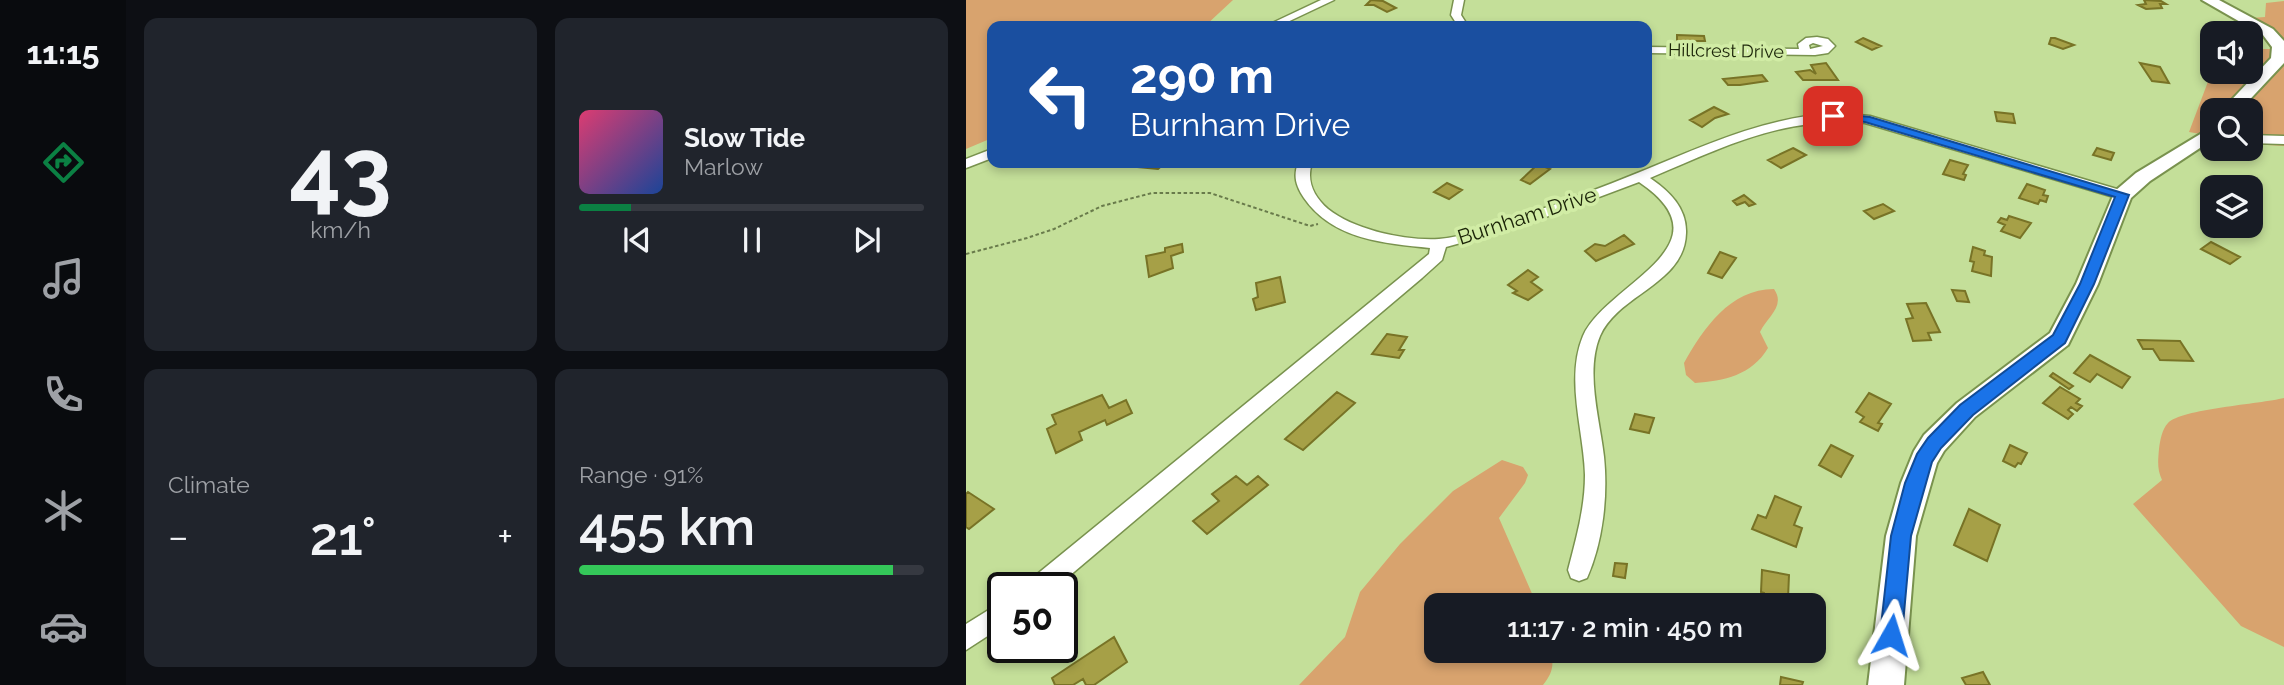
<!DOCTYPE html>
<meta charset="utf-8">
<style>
body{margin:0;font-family:Raleway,sans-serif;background:#20242c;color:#f1f3f6;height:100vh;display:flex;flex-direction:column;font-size:26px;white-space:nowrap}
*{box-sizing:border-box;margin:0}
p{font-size:23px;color:#9ea1a6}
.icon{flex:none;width:38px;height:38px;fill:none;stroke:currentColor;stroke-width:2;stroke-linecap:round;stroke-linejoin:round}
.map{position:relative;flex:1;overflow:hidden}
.drawer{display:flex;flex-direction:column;gap:18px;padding:18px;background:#0d0f14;width:840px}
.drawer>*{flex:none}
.hud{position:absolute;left:21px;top:21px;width:665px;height:147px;border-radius:14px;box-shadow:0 4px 10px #0003;background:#1a4fa0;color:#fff;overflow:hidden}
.tools{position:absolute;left:1234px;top:21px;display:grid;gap:14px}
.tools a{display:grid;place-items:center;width:63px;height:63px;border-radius:14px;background:#171b24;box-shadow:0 4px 10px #0003;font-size:35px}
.speed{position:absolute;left:21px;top:572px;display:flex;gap:14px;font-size:35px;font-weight:700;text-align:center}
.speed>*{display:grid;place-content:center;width:91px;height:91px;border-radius:50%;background:#171b24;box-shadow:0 4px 10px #0003;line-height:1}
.speed .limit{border:4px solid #111;border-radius:10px;background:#fff;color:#111}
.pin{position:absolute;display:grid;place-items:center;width:60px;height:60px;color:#fff;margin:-30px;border-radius:14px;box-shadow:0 4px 10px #0006}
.me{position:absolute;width:77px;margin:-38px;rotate:6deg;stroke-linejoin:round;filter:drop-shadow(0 0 5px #0008)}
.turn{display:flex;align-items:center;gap:24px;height:147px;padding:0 28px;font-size:32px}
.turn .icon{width:91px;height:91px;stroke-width:2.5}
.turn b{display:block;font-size:49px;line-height:60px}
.big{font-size:52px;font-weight:600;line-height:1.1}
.drawer .card{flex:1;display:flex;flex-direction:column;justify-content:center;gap:10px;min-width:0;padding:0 24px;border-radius:14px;background:#20242c}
.drawer .dial{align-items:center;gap:0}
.dial b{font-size:91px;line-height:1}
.song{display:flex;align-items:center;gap:21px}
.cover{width:84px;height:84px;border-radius:10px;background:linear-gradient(135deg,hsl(340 70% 55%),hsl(220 70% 35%))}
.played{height:7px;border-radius:4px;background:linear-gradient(90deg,#0b8043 15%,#363941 15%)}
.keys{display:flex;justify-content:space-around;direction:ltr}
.heat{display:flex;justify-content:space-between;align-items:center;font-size:38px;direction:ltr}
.charge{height:10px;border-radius:5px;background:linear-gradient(90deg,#34c759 91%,#363941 0)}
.drawer .tiles{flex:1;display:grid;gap:18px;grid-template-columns:repeat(2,1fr)}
.trip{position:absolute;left:458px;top:593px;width:402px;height:70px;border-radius:14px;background:#171b24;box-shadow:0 4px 10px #0003;font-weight:600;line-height:70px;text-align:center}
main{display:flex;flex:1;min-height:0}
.menu{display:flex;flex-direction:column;width:126px;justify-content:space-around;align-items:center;background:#090b0e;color:#9ea1a6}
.menu .icon{width:49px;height:49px}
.menu .on{color:#0b8043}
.menu b{font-size:32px;color:#f1f3f6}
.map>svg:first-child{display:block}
</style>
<main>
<nav class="menu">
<b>11:15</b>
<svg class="icon on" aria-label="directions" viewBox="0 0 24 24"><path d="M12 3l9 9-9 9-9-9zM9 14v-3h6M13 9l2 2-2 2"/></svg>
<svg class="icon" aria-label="music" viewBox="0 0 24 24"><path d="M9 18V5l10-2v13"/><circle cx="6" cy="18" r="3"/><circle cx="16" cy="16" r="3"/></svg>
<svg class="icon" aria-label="phone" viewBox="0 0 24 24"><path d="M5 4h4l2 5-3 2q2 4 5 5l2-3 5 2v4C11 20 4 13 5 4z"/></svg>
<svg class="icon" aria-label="climate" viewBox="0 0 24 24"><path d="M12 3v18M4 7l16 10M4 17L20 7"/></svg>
<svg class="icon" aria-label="car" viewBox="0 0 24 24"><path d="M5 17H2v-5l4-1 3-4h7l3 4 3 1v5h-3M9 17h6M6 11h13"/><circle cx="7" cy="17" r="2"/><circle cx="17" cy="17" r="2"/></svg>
</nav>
<section class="drawer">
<div class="tiles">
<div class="card dial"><b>43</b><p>km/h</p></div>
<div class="card">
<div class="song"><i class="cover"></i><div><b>Slow Tide</b><p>Marlow</p></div></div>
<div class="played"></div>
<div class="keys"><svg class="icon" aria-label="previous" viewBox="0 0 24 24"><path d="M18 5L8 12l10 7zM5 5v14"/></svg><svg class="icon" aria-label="pause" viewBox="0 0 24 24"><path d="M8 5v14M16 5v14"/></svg><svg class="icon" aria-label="next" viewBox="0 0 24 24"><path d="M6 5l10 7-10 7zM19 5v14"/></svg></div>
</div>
<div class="card"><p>Climate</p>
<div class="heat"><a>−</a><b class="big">21°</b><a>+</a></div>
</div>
<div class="card"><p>Range · 91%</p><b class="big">455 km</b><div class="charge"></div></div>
</div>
</section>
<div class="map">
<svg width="1318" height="685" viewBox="0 0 1318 685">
<rect width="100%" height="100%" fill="#c4df99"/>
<path fill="#d8a36e" d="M0 0H267L239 26H26V138L0 149Z
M1318 1V146L1285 144 1284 110H1246V136L1223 132 1246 71 1284 72 1285 49H1314L1271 19 1299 17 1300 3Z
M808 289C820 306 801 317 794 332L802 348C786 375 758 381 729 383L720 375 718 363C737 329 764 289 808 289Z
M1318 398V647L1275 626 1167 504 1196 480C1191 469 1192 461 1193 449 1194 441 1196 429 1202 423 1215 409 1294 404 1318 398Z
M536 460 557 467 562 475 559 483 533 518 571 605 471 606V651H584C589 665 586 674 577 685H333L379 637 394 592 434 544 487 491Z"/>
<path fill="#a6a047" stroke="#787326" stroke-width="2" d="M405 0 417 1 430 8 421 12 408 5H400Z
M1178 0 1195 1 1200 4H1194L1196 8 1180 9 1172 5 1180 4Z
M711 35 738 36 739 41H711Z
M897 38 915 46 906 50 890 42Z
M1085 38H1089L1108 45 1097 49 1083 44Z
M860 63 872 80H837L830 72 844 70 850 74 845 65Z
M1174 63 1194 67 1203 83 1186 81Z
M796 75 801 81 774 85H762L757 79Z
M748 107 762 114 749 118 736 127 724 120Z
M1029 112 1047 114 1049 123 1031 121Z
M827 148 840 155 815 168 802 160Z
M1131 148 1148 153 1145 160 1127 155Z
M984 160 1002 165 997 174 1000 175 998 180 977 174Z
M176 163H199L192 169 171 167Z
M572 164 584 169 564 184 555 180Z
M481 183 496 190 483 199 468 192Z
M1061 184 1079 190 1077 195 1082 196 1080 202 1074 200 1072 204 1053 198Z
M778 195 789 204 783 206 779 202 771 205 767 201Z
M917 204 928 211 908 219 898 211Z
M1043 216 1065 223 1054 238 1035 231 1039 225 1032 222 1035 218 1041 220Z
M658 235 668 244 630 261 619 251 629 244 639 246Z
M1245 242 1274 257 1264 264 1235 249Z
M216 244 217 252 205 256 207 268 183 277 180 256 199 252V248Z
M1007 247 1019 251 1018 255 1026 257 1025 276 1006 271 1008 262 1004 261Z
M754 252 770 258 756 278 742 273Z
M562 270 572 277 565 282 576 290 562 300 547 293 551 291 542 285Z
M314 277 319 302 290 310 287 299 292 297 290 283Z
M986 290 999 291 1003 302 991 301Z
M960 303 974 332 962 333 965 340 947 341 940 319 947 318 941 304Z
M421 334 441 337 433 350H438L433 358 406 354Z
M1172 340 1214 341 1227 361 1194 360 1187 349H1177Z
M1124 355 1164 377 1156 388 1131 374 1124 382 1108 373Z
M1087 373 1107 386 1103 389 1084 376Z
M1094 387 1114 399 1110 403 1116 406 1111 411 1105 407 1102 410 1107 414 1102 419 1077 403Z
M371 392 389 403 337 450 319 439Z
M903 393 925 404 912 423 916 424 912 431 894 422 898 417 890 412Z
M136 395 143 408 160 400 166 413 141 425 139 420 113 432 116 440 90 453 81 429 90 424 86 415Z
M669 414 688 418 683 433 664 429Z
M865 445 887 456 875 477 853 465Z
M1044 445 1061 453 1055 464 1052 463 1049 467 1037 461Z
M270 476 281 485 292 476 302 485 241 534 227 521 253 501 246 494Z
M2 492 28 509 3 529 0 527V494Z
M809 496 835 507 828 525 836 528 830 547 786 529 792 515 800 518Z
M1003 509 1034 525 1021 561 988 545Z
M649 563 661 564 659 578 647 576Z
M796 570 823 575 822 599 839 602V606H798V593L795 592Z
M148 637 161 662 128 685H120L117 679 107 685H89L86 678Z
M1017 672 1024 685H1000L996 678Z
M815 677 837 682 836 685H814Z"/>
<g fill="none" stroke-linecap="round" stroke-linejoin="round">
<g stroke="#79924e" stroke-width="3">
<path id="minor" d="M355 0H368L313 26H300Z
M488 0H498L495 15 502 26H492L485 15Z
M851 37 862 39 869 46 862 53 849 55 681 53V47L833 49 832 44 840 38ZM847 43 857 46 844 49 843 45Z
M870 113 904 116 1161 192 1163 195 1156 199 1151 198 899 123C818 116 757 147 684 178 703 191 721 208 720 233 719 284 652 294 634 336 619 372 634 420 638 457 642 496 637 542 621 578L613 581 605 578 602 570C610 539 619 508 619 475 618 432 599 379 617 336 639 284 768 246 673 182L556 226 480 247 476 260 456 278 89 588H60L64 580 463 254 464 248C418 243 367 240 338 198 330 186 327 176 332 163H346C340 181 348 197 362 209 388 230 440 241 473 239 499 237 529 225 555 216 595 203 635 188 674 172 739 145 800 117 870 113Z
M1284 135 1318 136V144L1284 143Z
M26 149V158L0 168V159Z
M37 601V626L0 650V624Z"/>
</g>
<g stroke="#79924e" stroke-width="4">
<path id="secondary" d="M1236 0H1253L1307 29 1318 41V63L1274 110H1256L1305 58 1306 47 1297 35Z
M1246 127V140L1184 181 1165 198 1132 284 1102 345 1009 417 978 451 971 463 950 536 938 685H902L920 536 935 483 948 451 958 435 991 403 1084 333 1110 284 1149 191 1170 173Z"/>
</g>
<path stroke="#697b4b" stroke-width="2" stroke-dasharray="3.5 2.5" stroke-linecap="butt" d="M0 254 61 238 88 229 136 206 186 193H244L344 226 352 224"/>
<use href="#minor" fill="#fff" fill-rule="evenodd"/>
<use href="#secondary" fill="#fff" fill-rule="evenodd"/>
</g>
<path fill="#1a73e8" stroke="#114b97" stroke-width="2" d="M867 113 904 117 1163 195 1128 284 1099 343 1007 415 975 448 966 462 945 536 936 635 933 643 925 646 917 643 914 635 925 536 939 483 951 454 962 438 994 405 1087 335 1114 284 1149 197 899 122 863 118V114Z"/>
<g text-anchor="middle" stroke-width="7" stroke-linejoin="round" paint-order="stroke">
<g font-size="18" fill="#1b2408" stroke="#d1eca5">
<text transform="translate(760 51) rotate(1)" y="6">Hillcrest Drive</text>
</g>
<g font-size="21" fill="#1b2408" stroke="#d1eca5">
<text transform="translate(561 216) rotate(-18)" y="7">Burnham Drive</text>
</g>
</g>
</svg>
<div class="tools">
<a><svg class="icon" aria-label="sound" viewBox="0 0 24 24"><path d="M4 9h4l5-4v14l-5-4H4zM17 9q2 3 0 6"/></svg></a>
<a><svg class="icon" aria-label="search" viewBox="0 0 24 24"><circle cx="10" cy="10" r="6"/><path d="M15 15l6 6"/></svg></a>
<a><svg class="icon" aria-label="layers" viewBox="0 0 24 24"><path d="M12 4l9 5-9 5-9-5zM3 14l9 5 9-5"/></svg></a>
</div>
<div class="speed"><div class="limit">50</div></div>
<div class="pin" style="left:867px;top:116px;background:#d93025"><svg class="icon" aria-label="arrive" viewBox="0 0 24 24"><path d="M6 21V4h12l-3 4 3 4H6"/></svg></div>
<svg class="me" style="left:925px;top:635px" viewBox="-20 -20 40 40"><path d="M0-17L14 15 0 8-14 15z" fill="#1a73e8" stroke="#fff" stroke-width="4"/></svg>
<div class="trip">11:17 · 2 min · 450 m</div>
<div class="hud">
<div class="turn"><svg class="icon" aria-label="left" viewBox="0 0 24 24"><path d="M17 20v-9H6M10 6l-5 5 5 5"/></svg><div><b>290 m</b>Burnham Drive</div></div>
</div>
</div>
</main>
